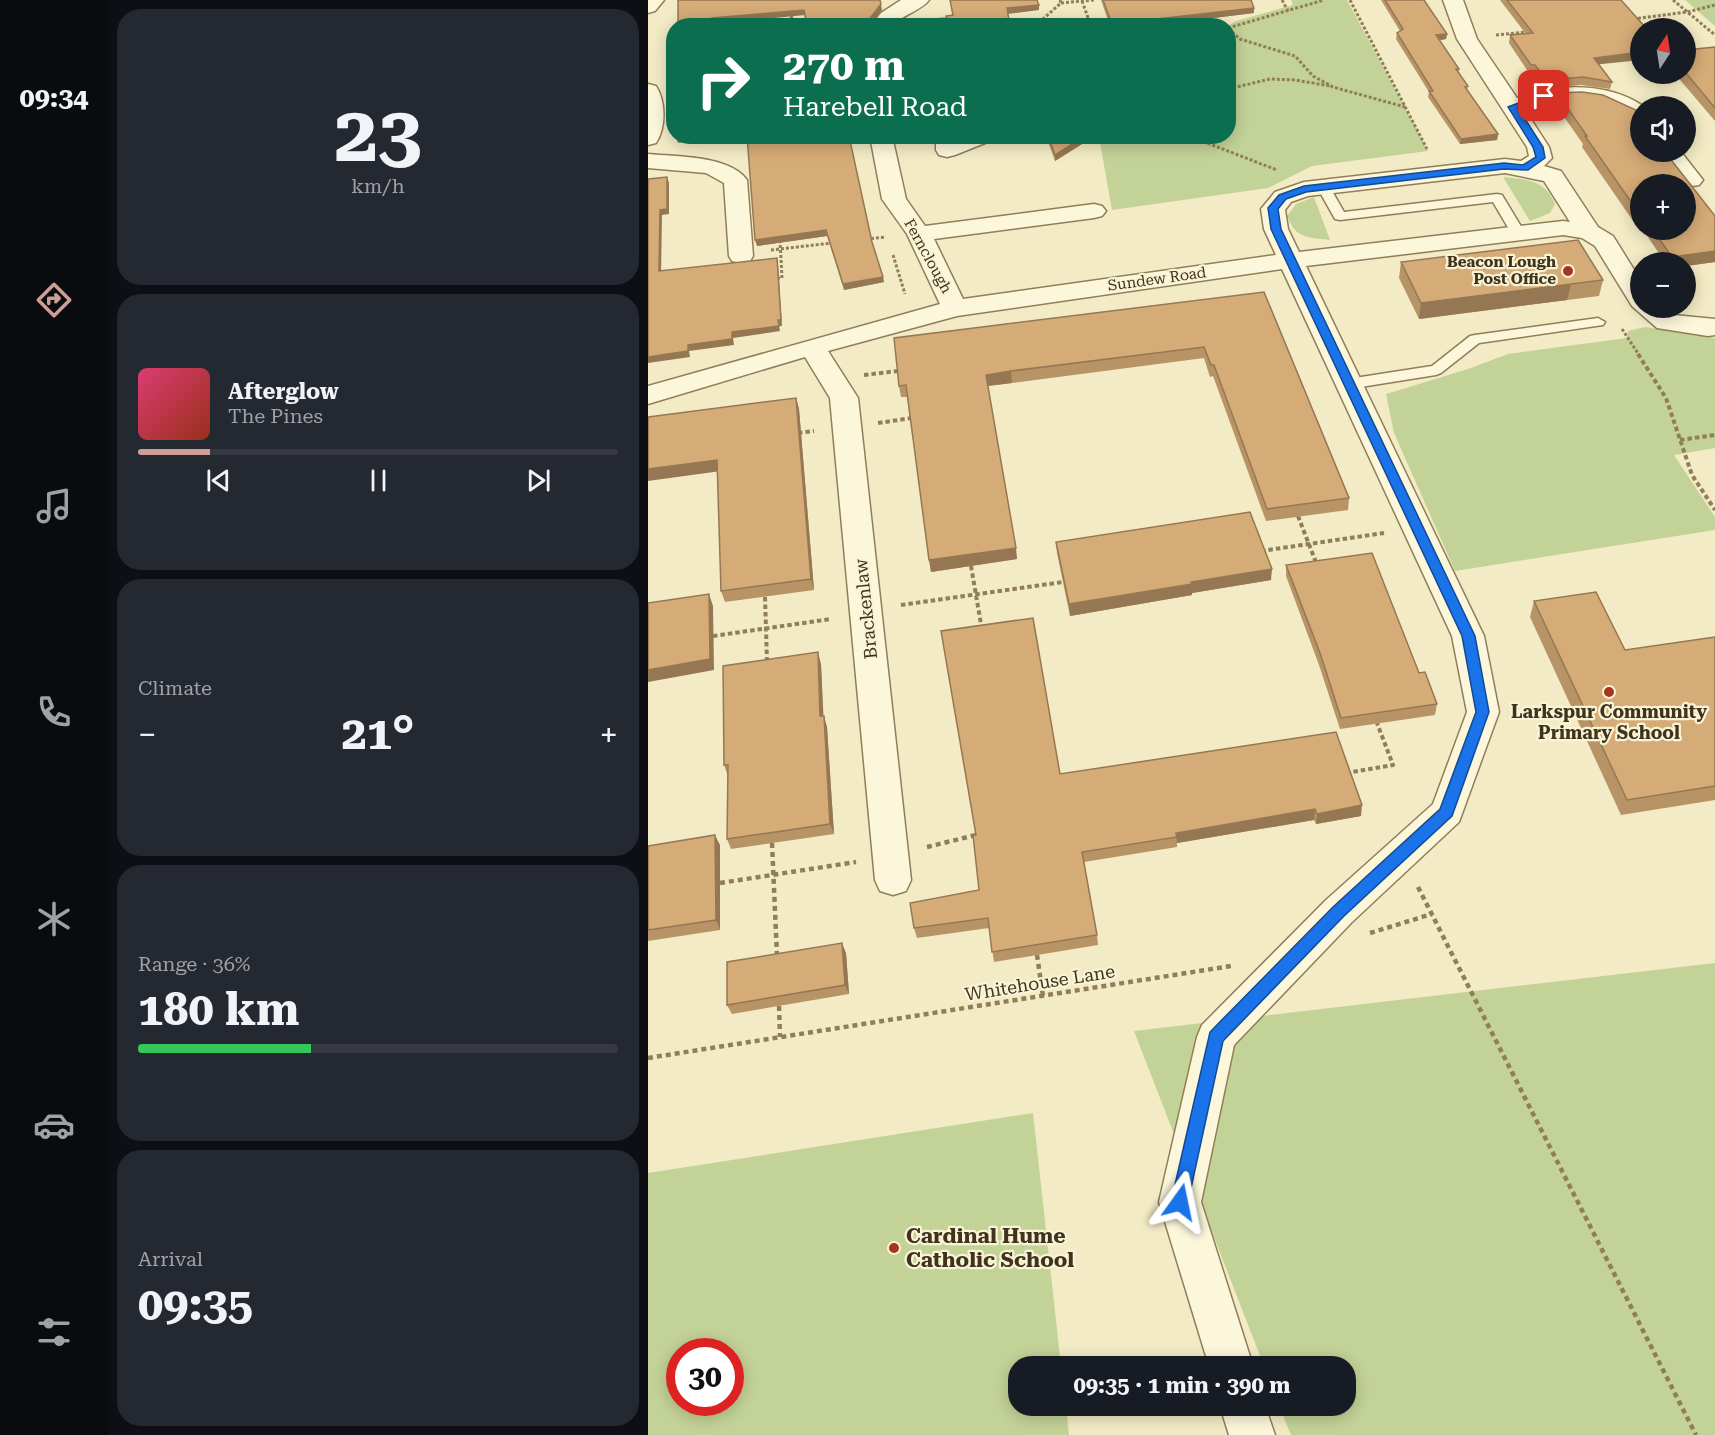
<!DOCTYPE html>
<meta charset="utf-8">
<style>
body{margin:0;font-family:"Roboto Serif",serif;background:#242831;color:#f1f3f6;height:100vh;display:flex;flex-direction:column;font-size:22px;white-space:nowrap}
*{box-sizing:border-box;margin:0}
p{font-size:20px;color:#9ea1a6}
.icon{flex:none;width:33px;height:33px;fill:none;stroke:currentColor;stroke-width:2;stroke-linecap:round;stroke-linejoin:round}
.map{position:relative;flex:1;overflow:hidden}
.sheet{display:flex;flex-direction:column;gap:9px;padding:9px;background:#0d0f14;width:540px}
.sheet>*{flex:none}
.top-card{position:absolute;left:18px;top:18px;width:570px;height:126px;border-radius:24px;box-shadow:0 3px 15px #0003;background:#0b6e4f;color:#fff;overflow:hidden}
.needle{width:39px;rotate:12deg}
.tools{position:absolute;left:982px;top:18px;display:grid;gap:12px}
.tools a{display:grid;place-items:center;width:66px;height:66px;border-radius:50%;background:#171b24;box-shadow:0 3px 15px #0003;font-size:30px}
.speed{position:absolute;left:18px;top:1338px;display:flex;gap:12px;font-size:30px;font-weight:700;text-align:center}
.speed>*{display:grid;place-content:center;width:78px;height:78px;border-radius:50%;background:#171b24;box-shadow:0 3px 15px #0003;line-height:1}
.speed .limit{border:9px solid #d22;background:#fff;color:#111}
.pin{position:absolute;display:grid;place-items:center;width:51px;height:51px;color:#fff;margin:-26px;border-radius:12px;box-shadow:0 3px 9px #0006}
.me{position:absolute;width:66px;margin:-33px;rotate:12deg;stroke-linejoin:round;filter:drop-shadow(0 0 4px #0008)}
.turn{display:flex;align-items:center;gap:21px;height:126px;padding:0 18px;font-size:27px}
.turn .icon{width:78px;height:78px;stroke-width:2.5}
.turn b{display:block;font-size:42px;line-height:51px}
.big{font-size:45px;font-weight:700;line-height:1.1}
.sheet .tile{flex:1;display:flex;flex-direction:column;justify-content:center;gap:9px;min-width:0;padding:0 21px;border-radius:24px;background:#242831}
.sheet .dial{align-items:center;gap:0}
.dial b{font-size:78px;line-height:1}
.song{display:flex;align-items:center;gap:18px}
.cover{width:72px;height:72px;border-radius:9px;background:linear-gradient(135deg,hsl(340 70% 55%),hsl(10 70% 35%))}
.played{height:6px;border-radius:3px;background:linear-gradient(90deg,#cf9d97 15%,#363941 15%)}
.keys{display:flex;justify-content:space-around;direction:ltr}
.heat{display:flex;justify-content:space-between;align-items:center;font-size:33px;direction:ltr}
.charge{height:9px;border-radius:4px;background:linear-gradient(90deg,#34c759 36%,#363941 0)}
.trip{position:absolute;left:360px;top:1356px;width:348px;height:60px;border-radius:24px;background:#171b24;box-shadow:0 3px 15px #0003;font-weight:700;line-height:60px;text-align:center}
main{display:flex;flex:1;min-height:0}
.tab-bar{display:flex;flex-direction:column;width:108px;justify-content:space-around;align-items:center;background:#090b0e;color:#9ea1a6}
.tab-bar .icon{width:42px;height:42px}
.tab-bar .current{color:#cf9d97}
.tab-bar b{font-size:27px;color:#f1f3f6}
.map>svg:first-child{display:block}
</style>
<main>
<nav class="tab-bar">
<b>09:34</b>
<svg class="icon current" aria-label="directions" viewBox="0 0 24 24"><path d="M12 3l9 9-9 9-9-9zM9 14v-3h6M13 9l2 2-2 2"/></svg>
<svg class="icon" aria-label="music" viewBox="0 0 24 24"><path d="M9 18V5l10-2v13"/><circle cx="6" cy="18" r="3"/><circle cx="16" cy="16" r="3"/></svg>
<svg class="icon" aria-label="phone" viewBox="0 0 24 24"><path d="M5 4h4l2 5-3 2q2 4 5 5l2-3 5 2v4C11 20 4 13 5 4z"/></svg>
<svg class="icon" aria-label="climate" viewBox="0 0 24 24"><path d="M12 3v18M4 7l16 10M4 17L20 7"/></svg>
<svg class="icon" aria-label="car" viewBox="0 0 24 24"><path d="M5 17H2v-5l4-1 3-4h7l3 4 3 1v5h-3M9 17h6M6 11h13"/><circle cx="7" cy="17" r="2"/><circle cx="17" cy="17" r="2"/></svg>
<svg class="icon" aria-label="filters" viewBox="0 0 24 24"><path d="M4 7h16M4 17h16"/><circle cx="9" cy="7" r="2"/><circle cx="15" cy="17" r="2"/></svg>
</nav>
<section class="sheet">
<div class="tile dial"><b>23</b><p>km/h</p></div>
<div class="tile">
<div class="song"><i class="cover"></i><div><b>Afterglow</b><p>The Pines</p></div></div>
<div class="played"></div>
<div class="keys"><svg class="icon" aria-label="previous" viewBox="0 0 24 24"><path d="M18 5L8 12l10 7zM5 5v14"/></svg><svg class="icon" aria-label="pause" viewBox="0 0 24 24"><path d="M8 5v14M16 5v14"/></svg><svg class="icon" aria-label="next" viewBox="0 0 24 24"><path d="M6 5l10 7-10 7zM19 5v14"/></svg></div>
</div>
<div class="tile"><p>Climate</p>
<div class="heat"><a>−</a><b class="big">21°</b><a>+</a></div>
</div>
<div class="tile"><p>Range · 36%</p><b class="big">180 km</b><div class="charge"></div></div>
<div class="tile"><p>Arrival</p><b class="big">09:35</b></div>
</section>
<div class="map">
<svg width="1067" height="1435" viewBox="0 0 1067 1435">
<rect width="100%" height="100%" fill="#f3ebc5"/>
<path fill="#c3d297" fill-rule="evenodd" d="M643 0H699L780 151 664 166 620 188 464 210 451 137 580 136V26L588 21 645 5Z
M1037 0H1067V26Z
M855 177C877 179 898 180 907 204L902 213 882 221Z
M666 197 682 240C659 237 648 239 639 216L648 204Z
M997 327 1067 338V448L1026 455 1067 517V530L807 571 746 433 738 394 820 369 860 354 979 338 980 331Z
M1067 963V1435H643L631 1406H698V1366H616L486 1031Z
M385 1113 413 1366H370V1406H418L421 1435H0V1173ZM32 1352H82V1402H32Z"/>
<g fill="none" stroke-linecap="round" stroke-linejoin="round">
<g stroke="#907e59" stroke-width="3">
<path id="lane" d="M675 183 680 184 696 212 849 194 854 195 877 233 875 236H865L845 202 692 220 687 219 669 187Z
M950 318 957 322 955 325 831 343 793 373 788 375 700 389 693 384 700 379 784 366 822 336 827 335Z"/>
</g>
<g stroke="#907e59" stroke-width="3">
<path id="street" d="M0 0H16L7 11 0 13Z
M253 0H281C274 10 254 15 244 26H223L233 13Z
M795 0H815L829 39 869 98C906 83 961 82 995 106H993V122C982 119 974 111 964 107 936 97 904 99 877 110L901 147 904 158 896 166 913 171 950 227 965 236 993 281V308H1016L1026 315 1067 319V335L1060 336 1009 328 984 306 947 246 934 238 915 235 658 266 836 636 851 712 811 822 704 922 586 1045 553 1202 605 1366H561L511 1202 549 1037 554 1025 678 900 785 804 819 712 804 636 634 269 309 316 180 351 210 398 263 880 258 891 245 895 232 891 227 880 182 398 157 357 0 404V386L292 304 259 234 234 199 222 136H244L258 199 277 226 446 204 454 206 458 211 454 216 446 218 286 239 315 299 628 255 616 229 613 209 627 192 656 182 857 159 873 161 881 156 879 147 809 39ZM857 173 896 181 922 222 915 221 651 252 640 229 637 210 643 202 660 196Z
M0 84 8 86C18 101 18 128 8 143L0 145Z
M288 136H345L342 141 307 155 299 157 291 155 288 150Z
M1010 152H1033L1055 180 1051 185C1032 190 1020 168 1010 152Z
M0 154C28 157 81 155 99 180L105 256 102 261 93 263 84 261 81 256 76 183 58 173 0 168Z
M572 1406H617L627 1435H581Z"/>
</g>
<path stroke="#907e59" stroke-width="3" stroke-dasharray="3 2" stroke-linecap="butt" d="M634 0 640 11
M702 0 779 149
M1025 0 1067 35
M434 1 443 26
M413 3 446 0
M985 19 1039 12 1067 5
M136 26 147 13
M387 26 413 3 412 0
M580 28 676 0
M580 29 592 39 647 56 665 76 685 87 757 107
M848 35 879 32
M580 89 622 79 647 80 682 86
M541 136 629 170
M218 239 238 237
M123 250 184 243
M245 255 257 294
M129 278H134L132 240
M974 329 991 355"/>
<path stroke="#907e59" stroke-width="4" stroke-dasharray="4.5 3" stroke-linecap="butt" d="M990 354 1018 398 1044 475 1067 510
M216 375 250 371
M230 423 264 418
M150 433 166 431
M1032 440 1067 435
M650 516 669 565
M613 551 736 533
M323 566 334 630
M117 597 119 662
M253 605 415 582
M65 636 183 619
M698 773 745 765 729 723"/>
<path stroke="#907e59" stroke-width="4.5" stroke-dasharray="5 4" stroke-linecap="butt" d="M124 843 129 956
M279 847 328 835
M72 883 208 862
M770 887 1048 1435
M722 933 784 914
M389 955 395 996
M131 1006 132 1037
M0 1058 583 966"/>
<use href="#lane" fill="#fcf7da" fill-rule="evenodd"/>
<use href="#street" fill="#fcf7da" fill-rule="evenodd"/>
</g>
<path fill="#b79366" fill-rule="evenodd" d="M453 0H603L606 8V13L501 26H462Z
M733 0H776L799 34 798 39 791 40 811 69 810 73 820 86 819 90 850 134 849 140 812 144 780 97 781 92 748 39 749 33 752 31Z
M852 0H973L951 65 964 82 962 89 933 85 896 88 885 73H881L861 43 862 35 878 34Z
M1067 47V121L1027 74H1038Z
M909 93 991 116 993 152 1067 216V262L1038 266V262H1017L995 230 992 231 934 147 935 144 907 104ZM993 184 1038 230H993Z
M99 136 224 242 236 282 196 290 179 236 109 246Z
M398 136H434V144L407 161Z
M753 262 955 280 951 296 771 319 751 278Z
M616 292 701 498 700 510 618 521 565 376 562 377 556 358 364 383 340 386 369 559 283 572 259 397H253L251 386Z
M148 398 151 409 166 590 77 602 73 591Z
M408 542 623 580 544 593V595L422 616 409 553Z
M638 565 771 673 789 704 787 715 692 729 671 665 638 576Z
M886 601 977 650 1067 637V800L973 815 882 617Z
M173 664 175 716 179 727 186 834 83 849 79 839 80 776 76 765Z
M412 774 713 816 668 824 666 820 529 843V847L436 862 449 935 450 945 346 962 341 928 269 938 266 928 331 890 328 835Z
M72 845V930L0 941V846Z
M198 953 201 994 84 1014 79 1005Z"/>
<path fill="#957853" d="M233 4 234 10 221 26 220 21Z
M391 5V10L359 14V8Z
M606 8V13L501 26H464V24Z
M156 10 157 15 66 24V26H64V18Z
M799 34 798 39 787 41 788 35Z
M993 52V60L944 65 946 58Z
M850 134 849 140 812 144 813 139Z
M33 136H69V138L30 143 28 137Z
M434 136V144L407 161V155Z
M19 177 21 183V214L14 215 13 277 11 271 12 210Z
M178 230 179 236 109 246 107 240Z
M1067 251V262L1038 266V262H1023L1024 257Z
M129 258 130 264 134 326H131L132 331 85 338 86 345 41 351 42 357 0 363V357L84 332Z
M235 277 236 282 196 290 195 284Z
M923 284 919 300 771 319 773 303Z
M363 371 364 383 339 386 338 375Z
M148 398 151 409 166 590 163 579Z
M69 460 73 471 0 481V469Z
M368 548 369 559 283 572 281 560Z
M624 569 623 580 544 593V595L422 616 421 604 543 582Z
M61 594 65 606 66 670 0 682V670Z
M170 652 173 664 176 727 172 716Z
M176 716 179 727 186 834 182 824Z
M714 805 713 816 668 824 669 814Z
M667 809 666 820 529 843 528 833Z
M67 835 72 845V930L68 920Z
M194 943 198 953 201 994 197 985Z"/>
<path fill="#d5ab77" stroke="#957853" stroke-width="1.5" d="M30 0H232L233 4 220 21 238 23 239 26H159L156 10 64 18V26H30Z
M302 0H389L391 5 359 8 362 26H247L246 22 299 18 298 16 305 15Z
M455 0H603L606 8 464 24Z
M737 0H776L799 34 788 35 811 69H808L820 86 817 87 850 134 813 139 781 91H785L749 33 755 29Z
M859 0H973L998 28H993V52L946 58 964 82 935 77 898 80 887 65H883L862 35 885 33Z
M1067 47V108L1038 73V50Z
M934 92 955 95 990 111 991 113H989L993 119V152H1017L1067 216V251L1024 257 1005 230H1038V184H993V216L937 136H939L909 93Z
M99 136H201L224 242 235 277 195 284 178 230 107 240Z
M400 136H434V138L407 155Z
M19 177V209L12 210 11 271 129 258 133 320H130L131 326 84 332V339L40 345V351L0 357V179Z
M930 240 955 280 773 303 753 262Z
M616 292 701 498 619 509 566 365H563L556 347 363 371 338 375 368 548 281 560 258 385 251 386 246 338Z
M148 398 163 579 73 591 69 460 0 469V417Z
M602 512 624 569 543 582 544 584 421 604 408 542Z
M724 553 771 673 777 672 789 704 693 718 672 653 638 565Z
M948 592 977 650 1067 637V786L979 800 886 601Z
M61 594 62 659 0 670V603Z
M385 618 412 774 688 732 714 805 669 814 667 809 528 833 529 837 434 852 449 935 344 952 340 918 266 928 262 903 331 890 325 835H328L293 631Z
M170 652 172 716H176L182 824 79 839 80 765H76L75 666Z
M67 835 68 920 0 930V846Z
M194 943 197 985 79 1005V962Z"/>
<path fill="#1a73e8" stroke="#114b97" stroke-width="1.5" d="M892 95 900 96 870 108 895 147 897 158 880 170 856 169 658 192 638 199 630 209 633 229 827 636 841 712 804 816 696 916 575 1041 540 1202 538 1208 532 1211 526 1208 523 1202 562 1032 685 907 792 809 828 712 814 636 623 229 620 208 631 195 656 186 856 163 875 165 888 157 885 147 860 107Z"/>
<g fill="#a63422" stroke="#f9f4d6" stroke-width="2">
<circle cx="920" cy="271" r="6"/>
<circle cx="961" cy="692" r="6"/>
<circle cx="246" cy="1248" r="6"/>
</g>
<g text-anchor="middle" stroke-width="4.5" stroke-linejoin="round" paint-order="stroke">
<g font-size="15" fill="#3f331e" stroke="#f9f4d6">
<text transform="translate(280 256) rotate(61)" y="5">Fernclough</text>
<text transform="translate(509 279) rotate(-8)" y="5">Sundew Road</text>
</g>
<g font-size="15" font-weight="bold" fill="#3f331e" stroke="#f9f4d6" text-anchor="end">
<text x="908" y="267">Beacon Lough<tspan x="908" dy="17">Post Office</tspan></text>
</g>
<g font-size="18" fill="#3f331e" stroke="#f9f4d6">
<text transform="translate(218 609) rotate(-96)" y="6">Brackenlaw</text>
<text transform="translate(392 983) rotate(-9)" y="6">Whitehouse Lane</text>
</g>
<g font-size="18" font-weight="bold" fill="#3f331e" stroke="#f9f4d6">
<text x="961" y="718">Larkspur Community<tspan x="961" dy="21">Primary School</tspan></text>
</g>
<g font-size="21" font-weight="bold" fill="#3f331e" stroke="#f9f4d6" text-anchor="start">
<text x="258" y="1243">Cardinal Hume<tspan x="258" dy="24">Catholic School</tspan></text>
</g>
</g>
</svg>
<div class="tools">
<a><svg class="needle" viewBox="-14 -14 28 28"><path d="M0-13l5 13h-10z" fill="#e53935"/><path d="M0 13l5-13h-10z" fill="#9ea1a6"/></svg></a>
<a><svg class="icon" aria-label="sound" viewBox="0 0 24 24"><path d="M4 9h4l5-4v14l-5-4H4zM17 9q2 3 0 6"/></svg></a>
<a>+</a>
<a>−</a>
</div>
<div class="speed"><div class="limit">30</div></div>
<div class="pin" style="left:896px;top:96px;background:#d93025"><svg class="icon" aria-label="arrive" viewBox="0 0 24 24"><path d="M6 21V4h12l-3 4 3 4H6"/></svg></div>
<svg class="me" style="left:532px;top:1202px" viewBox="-20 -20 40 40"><path d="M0-17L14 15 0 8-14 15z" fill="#1a73e8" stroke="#fff" stroke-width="4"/></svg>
<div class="trip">09:35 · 1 min · 390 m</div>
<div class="top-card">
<div class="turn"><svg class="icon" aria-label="right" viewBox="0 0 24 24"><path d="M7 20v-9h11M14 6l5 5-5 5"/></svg><div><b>270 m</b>Harebell Road</div></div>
</div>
</div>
</main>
